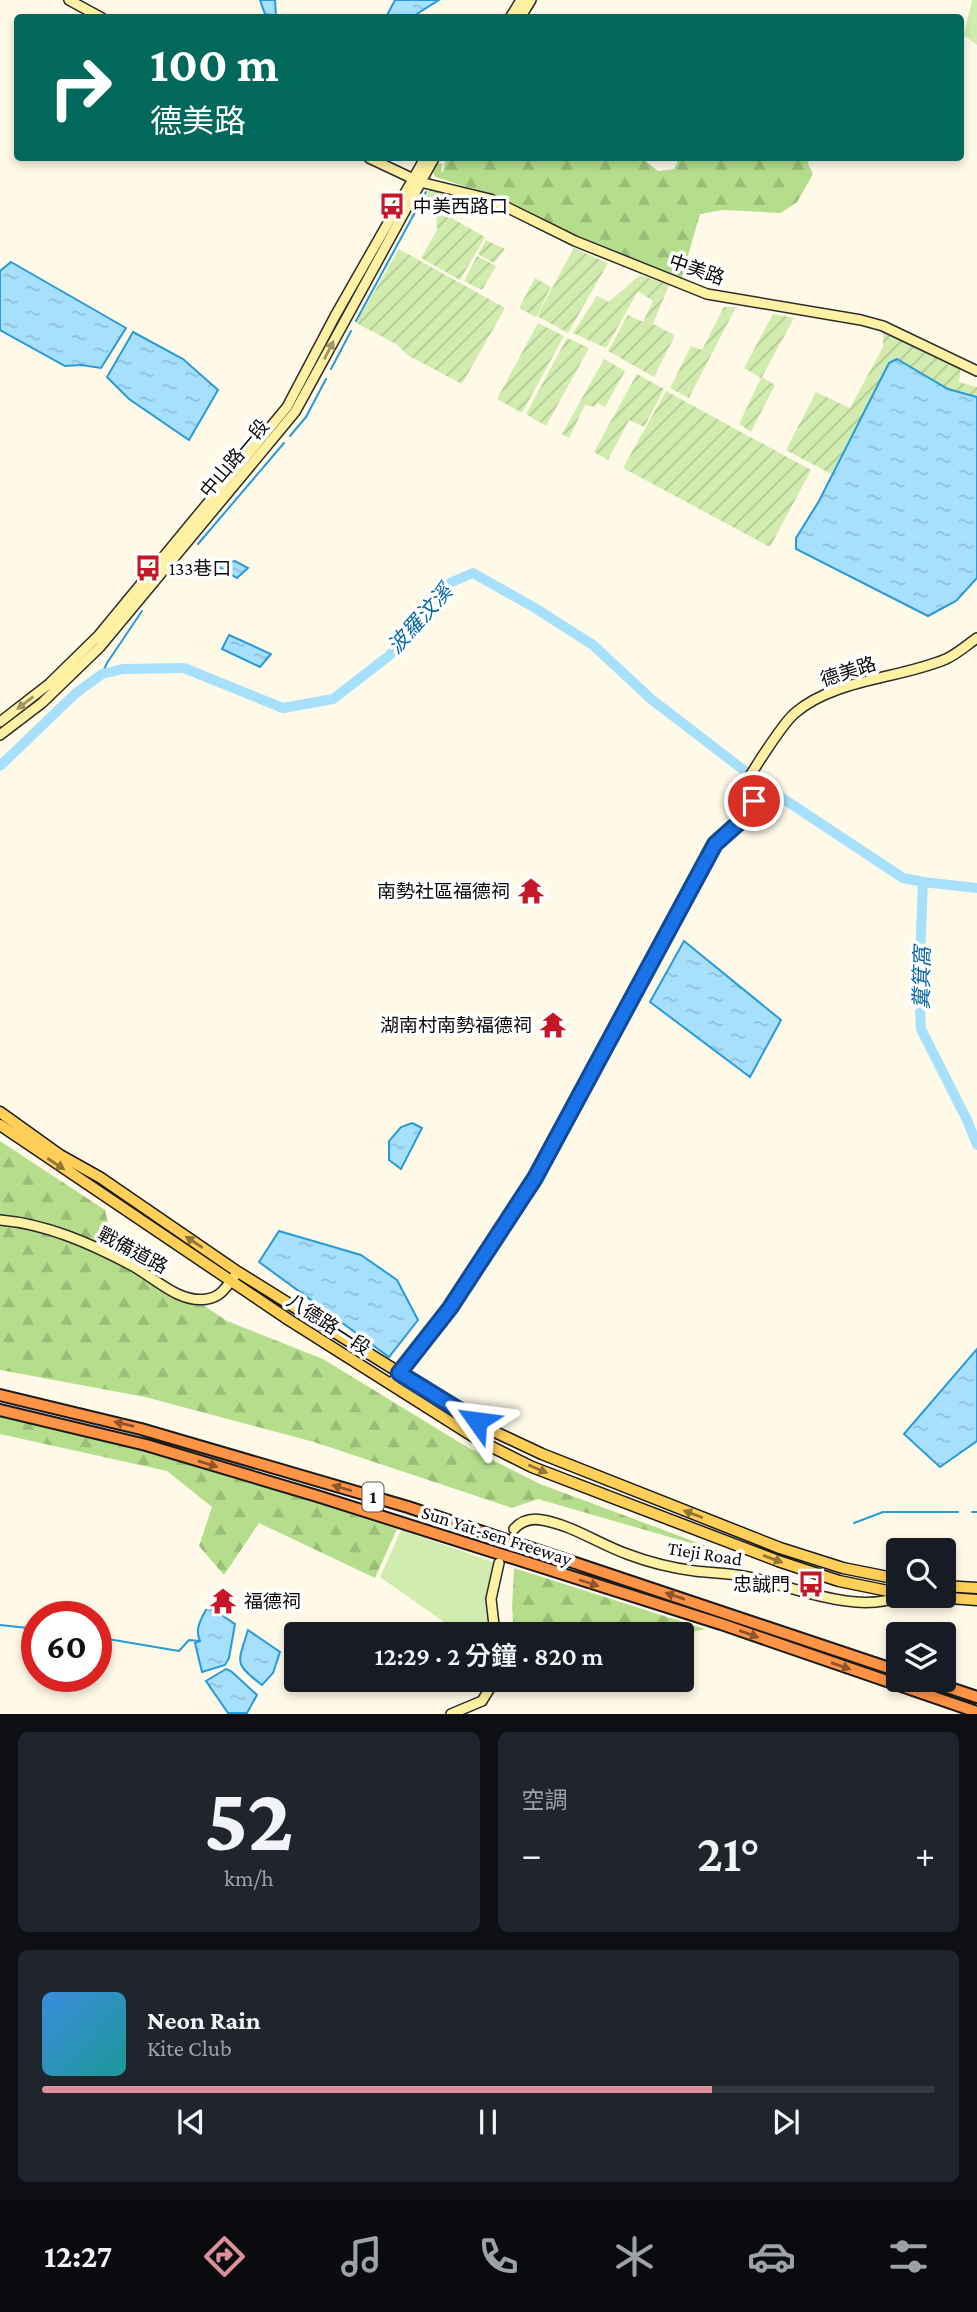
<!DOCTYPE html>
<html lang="zh-TW">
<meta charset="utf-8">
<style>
body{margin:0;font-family:"Crimson Pro","Noto Sans TC",serif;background:#20242c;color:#f1f3f6;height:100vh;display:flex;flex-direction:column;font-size:26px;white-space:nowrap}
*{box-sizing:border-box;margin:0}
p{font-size:23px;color:#9ea1a6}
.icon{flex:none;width:38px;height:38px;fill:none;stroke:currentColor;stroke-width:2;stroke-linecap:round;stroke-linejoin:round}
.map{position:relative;height:1714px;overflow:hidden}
.side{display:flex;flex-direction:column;gap:18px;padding:18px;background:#0d0f14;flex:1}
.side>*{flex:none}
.hud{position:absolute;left:14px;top:14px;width:950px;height:147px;border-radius:7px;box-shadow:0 4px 10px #0003;background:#00695c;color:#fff;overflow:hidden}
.tools{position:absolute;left:886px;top:1538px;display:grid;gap:14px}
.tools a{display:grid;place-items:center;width:70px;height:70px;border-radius:7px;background:#171b24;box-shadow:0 4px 10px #0003;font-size:35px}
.speed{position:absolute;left:21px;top:1601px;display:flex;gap:14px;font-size:35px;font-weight:700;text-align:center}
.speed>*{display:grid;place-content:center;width:91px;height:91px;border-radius:50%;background:#171b24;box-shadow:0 4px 10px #0003;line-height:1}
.speed .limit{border:10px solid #d22;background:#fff;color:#111}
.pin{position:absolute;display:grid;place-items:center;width:60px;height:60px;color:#fff;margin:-30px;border:4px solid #fff;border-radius:50%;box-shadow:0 2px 7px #0007}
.me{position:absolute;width:77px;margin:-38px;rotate:301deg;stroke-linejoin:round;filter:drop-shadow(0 0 5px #0008)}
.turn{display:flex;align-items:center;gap:24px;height:147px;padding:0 21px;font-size:32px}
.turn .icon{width:91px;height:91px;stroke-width:2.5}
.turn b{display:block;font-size:49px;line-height:60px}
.big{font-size:52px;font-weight:600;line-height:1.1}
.side .tile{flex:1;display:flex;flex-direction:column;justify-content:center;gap:10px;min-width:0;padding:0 24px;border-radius:10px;background:#20242c}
.side .dial{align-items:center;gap:0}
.dial b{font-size:91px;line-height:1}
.song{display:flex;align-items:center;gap:21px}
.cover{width:84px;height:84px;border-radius:10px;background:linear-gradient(135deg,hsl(210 70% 55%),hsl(180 70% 35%))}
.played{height:7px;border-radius:4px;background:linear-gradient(90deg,#dd9099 75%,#363941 75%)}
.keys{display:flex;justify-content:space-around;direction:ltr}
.heat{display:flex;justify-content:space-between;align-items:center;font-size:38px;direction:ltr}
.side .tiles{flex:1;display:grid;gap:18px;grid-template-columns:1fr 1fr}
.tile:last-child{grid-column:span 2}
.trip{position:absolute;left:284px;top:1622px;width:410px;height:70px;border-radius:7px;background:#171b24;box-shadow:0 4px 10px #0003;font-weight:600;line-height:70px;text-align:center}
.tab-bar{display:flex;height:112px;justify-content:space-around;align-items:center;background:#090b0e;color:#9ea1a6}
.tab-bar .icon{width:49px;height:49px}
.tab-bar .current{color:#dd9099}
.tab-bar b{font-size:32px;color:#f1f3f6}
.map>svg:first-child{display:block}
</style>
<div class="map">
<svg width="977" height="1714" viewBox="0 0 977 1714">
<defs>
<pattern id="forest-firs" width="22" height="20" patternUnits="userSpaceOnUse" patternTransform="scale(1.75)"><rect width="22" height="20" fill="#b5de8c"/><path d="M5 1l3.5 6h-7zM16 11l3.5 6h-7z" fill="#9abd77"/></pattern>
<pattern id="garden-furrows" width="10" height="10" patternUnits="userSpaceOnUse" patternTransform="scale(1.75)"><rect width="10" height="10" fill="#d1ecae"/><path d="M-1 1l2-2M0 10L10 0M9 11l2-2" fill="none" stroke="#b2c994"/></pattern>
<pattern id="water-ripples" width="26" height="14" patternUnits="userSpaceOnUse" patternTransform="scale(1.75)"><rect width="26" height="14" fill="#a7e0fc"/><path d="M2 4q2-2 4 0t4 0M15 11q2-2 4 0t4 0" fill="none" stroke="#8ebfd7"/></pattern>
</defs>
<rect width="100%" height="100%" fill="#fff9e8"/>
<path fill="#d1ecae" d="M972 0H977V45L964 35Z
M401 1530 493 1562 485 1601 489 1634H461L380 1577Z"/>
<path fill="url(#forest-firs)" d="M452 158H642L658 171 674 169 678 161 684 158 701 161 704 158H809L808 164 813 174 797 202 781 213 723 210 700 214 681 280 567 234 490 194 435 177 433 172 437 163 442 164 441 172H443L445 162Z
M0 1141 105 1210 113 1245 227 1321 323 1359 467 1447 540 1484 728 1554 538 1499 512 1508 314 1442 145 1397 0 1370Z
M0 1415 174 1458 397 1529 375 1578 259 1523 224 1575 199 1546 212 1507 167 1471 0 1434Z
M514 1568 705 1629 681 1635 514 1634 512 1608Z"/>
<path fill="url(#garden-furrows)" d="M430 189 459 198 453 219 485 237 460 280 421 258 437 230 436 213 421 205Z
M486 240 505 249 494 263 478 254Z
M574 248 608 263 568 333 537 316Z
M399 249 505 308 462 384 409 356 396 344 356 323Z
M477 256 496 266 482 290 464 281Z
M640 275 669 285 653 324 675 335 654 377 608 351 628 315 643 322 653 301 638 291 606 348 573 333 597 296 609 302Z
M535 278 551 287 536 317 519 308Z
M724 307H736L689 398 670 388 691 346 702 350Z
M773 314 794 318 762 377 775 385 751 432 739 424 761 378 744 368Z
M538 323 564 336 522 413 497 399Z
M883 326 961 365 959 382 977 387V397L949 389 897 359 889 363 831 474 786 450 816 392 850 408 883 347Z
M567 338 589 348 546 426 526 414Z
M604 359 625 371 605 407 598 403 595 407 585 405 569 438 562 434Z
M637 374 664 389 644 427 629 420 608 460 594 452Z
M666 391 811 470 770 547 623 468Z"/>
<path fill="url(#water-ripples)" stroke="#279ad9" stroke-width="2" d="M260 0H275L276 16 265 14Z
M395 0H439L412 17H386Z
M11 262 126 328 101 368 81 365 65 366 0 330V271Z
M133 332 183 359 218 390 189 440 129 399 107 377Z
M897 359 948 389 977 397V578L956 601 928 616 796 549V538L819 501 889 363Z
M221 561 227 563 235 561 248 568 237 578 219 567Z
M229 635 271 654 260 667 222 649Z
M684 941 781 1020 750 1077 650 1002Z
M412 1123 422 1128 401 1169 389 1160V1141L401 1127Z
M279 1231 361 1255 397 1280 418 1320 389 1357 259 1262Z
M977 1349V1441L940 1467 904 1434Z
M208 1606 235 1624 229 1658 225 1665 202 1672 195 1643 200 1641C194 1628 202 1618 208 1606Z
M248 1630 280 1652 273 1673 262 1685C233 1663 238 1663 248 1630Z
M226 1669 231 1671 257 1695 247 1713H228L206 1681Z"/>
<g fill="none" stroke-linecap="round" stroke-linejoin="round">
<path stroke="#279ad9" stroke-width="2" d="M356 321 426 192
M331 369 351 331
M290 436 306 417 326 379
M198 544 284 443
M102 674 107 663 142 611
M972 1512H977
M854 1523 883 1512H958
M0 1625 37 1629
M96 1637 179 1651 189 1640 200 1641"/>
<path stroke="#a7e0fc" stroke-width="10" d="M0 766 76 693 102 674 123 669 184 668 283 708 333 699 390 655 445 585 473 573 535 608 593 645 651 699 767 788 903 878 923 882 977 888
M923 882 919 985 921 1029 967 1120 977 1145"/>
<g stroke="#2c2c2c" stroke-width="12">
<path id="secondary" d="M69 0 102 18
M510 18 521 0
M520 18 531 0
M369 158 420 182 490 199 575 241 707 294 861 320 883 326 977 371
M0 722 49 684 98 636 287 407 335 316 425 158
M0 735 42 703 100 647 295 412 434 158
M0 1220C46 1224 90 1243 131 1265 154 1277 179 1304 207 1299 223 1297 228 1283 238 1272
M391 1384 450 1308 535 1178 715 844 752 811 754 801 743 789C750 774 783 723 795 713 834 679 899 679 946 659 957 654 967 645 977 638
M514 1529C522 1520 531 1518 542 1520 572 1525 599 1544 627 1554 648 1562 672 1568 695 1571 711 1573 727 1573 743 1576 788 1584 856 1616 900 1596
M495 1634 491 1599 499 1563
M451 1714 482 1701 495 1680"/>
</g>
<g stroke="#1b1b1b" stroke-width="13">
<path id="primary" d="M0 1112 60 1155 101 1178 238 1272 493 1431 542 1454 780 1548 843 1568 898 1579
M0 1125 289 1320 482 1442 532 1467 778 1561 839 1581 898 1593
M943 1586 977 1588
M923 1596 977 1600"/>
</g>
<g stroke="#1b1b1b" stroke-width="14">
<path id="highway" d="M0 1395 141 1429 408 1507 898 1671
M0 1410 146 1445 317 1496 721 1624 977 1712
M926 1680 977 1697"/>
</g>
<use href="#secondary" stroke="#fff1a3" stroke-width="9"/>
<use href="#primary" stroke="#ffcf58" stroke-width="10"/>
<use href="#highway" stroke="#ff9346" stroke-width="10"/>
</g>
<defs><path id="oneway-solid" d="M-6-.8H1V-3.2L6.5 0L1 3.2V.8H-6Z" transform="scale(1.75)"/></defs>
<g fill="#9d9566">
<use href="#oneway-solid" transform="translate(329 350) rotate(-63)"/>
<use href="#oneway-solid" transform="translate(25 703) rotate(142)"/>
</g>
<g fill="#917635">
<use href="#oneway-solid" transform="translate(56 1164) rotate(34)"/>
<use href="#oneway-solid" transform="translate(194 1242) rotate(-146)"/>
<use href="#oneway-solid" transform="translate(538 1469) rotate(23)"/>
<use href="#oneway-solid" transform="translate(693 1514) rotate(-159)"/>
<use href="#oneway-solid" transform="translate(773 1559) rotate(20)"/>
</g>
<g fill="#91552b">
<use href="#oneway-solid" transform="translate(124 1424) rotate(-167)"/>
<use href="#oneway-solid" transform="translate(208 1464) rotate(17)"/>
<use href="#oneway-solid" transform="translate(342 1488) rotate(-164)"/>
<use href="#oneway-solid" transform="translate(589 1583) rotate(18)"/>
<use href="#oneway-solid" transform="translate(675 1596) rotate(-161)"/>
<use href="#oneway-solid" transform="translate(749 1634) rotate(20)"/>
<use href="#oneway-solid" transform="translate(841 1666) rotate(19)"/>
</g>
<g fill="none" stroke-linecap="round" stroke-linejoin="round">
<g stroke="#114b97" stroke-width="18">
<path id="route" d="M477 1421 399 1373 450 1308 535 1178 715 844 752 811 754 801"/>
</g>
<use href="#route" stroke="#1a73e8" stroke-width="12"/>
</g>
<defs>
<g id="bus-bare" transform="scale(2.1)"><path d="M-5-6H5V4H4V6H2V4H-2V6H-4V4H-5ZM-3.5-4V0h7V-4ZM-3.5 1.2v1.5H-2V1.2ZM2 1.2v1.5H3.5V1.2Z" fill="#c51727" stroke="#fff" stroke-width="2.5" paint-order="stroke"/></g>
<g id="temple-bare" transform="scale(2.1)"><path d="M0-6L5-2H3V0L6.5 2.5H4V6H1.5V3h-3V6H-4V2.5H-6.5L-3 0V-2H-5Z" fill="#c51727" stroke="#fff" stroke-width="2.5" paint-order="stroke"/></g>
</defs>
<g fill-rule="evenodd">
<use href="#bus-bare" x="392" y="206"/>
<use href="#bus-bare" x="148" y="568"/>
<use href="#temple-bare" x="531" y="891"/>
<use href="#temple-bare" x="553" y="1025"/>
<use href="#bus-bare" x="811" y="1584"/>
<use href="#temple-bare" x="223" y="1601"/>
</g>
<g text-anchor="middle" stroke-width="7" stroke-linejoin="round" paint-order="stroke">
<rect fill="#fff" stroke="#545454" stroke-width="2" x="362.5" y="1482.5" width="21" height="29" rx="5"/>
<g font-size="18" font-weight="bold" fill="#0a0a0a">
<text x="373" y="1503">1</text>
</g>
<g font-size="19" fill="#0a0a0a" stroke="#fff" text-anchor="start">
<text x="413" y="213">中美西路口</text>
<text x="169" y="575">133巷口</text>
<text x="510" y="898" text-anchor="end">南勢社區福德祠</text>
<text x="532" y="1032" text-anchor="end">湖南村南勢福德祠</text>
<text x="790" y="1591" text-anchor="end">忠誠門</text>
<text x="244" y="1608">福德祠</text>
</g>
<g font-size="19" fill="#0a0a0a" stroke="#fff">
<text transform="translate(697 269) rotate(19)" y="7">中美路</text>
<text transform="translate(234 458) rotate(-50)" y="7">中山路一段</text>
<text transform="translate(848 671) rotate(-18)" y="7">德美路</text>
<text transform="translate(133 1250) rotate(28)" y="7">戰備道路</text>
<text transform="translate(329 1324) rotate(33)" y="7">八德路一段</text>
<text transform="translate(497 1535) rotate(18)" y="7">Sun Yat-sen Freeway</text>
<text transform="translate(705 1553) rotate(9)" y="7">Tieji Road</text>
</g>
<g font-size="21" font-style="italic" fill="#0a68a5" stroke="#fff">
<text transform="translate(420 619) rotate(-48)" y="7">波羅汶溪</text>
<text transform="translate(922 978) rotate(-89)" y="7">糞箕窩</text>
</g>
</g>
</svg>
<div class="tools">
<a><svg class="icon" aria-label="search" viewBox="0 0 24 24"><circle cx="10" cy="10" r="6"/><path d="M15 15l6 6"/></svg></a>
<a><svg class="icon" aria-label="layers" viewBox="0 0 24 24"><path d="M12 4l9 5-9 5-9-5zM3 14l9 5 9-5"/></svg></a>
</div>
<div class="speed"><div class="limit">60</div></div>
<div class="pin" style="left:754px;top:801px;background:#d93025"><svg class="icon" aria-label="arrive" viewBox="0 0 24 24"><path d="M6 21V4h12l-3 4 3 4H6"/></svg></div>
<svg class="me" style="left:477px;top:1421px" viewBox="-20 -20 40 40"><path d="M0-17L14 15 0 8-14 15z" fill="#1a73e8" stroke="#fff" stroke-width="4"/></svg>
<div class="trip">12:29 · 2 分鐘 · 820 m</div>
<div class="hud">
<div class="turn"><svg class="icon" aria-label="right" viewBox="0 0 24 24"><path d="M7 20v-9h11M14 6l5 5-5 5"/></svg><div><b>100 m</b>德美路</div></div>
</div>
</div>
<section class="side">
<div class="tiles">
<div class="tile dial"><b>52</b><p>km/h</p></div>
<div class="tile"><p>空調</p>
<div class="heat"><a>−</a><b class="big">21°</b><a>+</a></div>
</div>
<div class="tile">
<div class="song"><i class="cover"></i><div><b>Neon Rain</b><p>Kite Club</p></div></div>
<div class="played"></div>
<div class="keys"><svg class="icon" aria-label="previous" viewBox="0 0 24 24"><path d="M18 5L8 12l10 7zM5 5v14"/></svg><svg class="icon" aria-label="pause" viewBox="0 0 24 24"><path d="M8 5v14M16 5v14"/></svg><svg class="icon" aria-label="next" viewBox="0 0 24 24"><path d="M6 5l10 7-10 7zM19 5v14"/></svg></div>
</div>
</div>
</section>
<nav class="tab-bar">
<b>12:27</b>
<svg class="icon current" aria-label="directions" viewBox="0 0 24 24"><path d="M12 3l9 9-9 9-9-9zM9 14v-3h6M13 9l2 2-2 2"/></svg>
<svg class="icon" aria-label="music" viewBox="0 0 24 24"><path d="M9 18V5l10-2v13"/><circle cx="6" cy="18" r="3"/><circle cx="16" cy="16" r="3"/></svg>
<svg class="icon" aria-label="phone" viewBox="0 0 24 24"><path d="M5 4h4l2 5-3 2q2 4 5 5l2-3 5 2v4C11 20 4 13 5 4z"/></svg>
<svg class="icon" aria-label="climate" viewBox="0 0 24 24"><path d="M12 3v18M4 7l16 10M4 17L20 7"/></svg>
<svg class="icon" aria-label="car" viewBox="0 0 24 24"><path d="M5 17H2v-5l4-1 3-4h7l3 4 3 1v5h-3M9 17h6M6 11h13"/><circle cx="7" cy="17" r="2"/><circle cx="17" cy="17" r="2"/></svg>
<svg class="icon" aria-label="filters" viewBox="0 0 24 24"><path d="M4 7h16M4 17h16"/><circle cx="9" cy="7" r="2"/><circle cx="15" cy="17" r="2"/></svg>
</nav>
